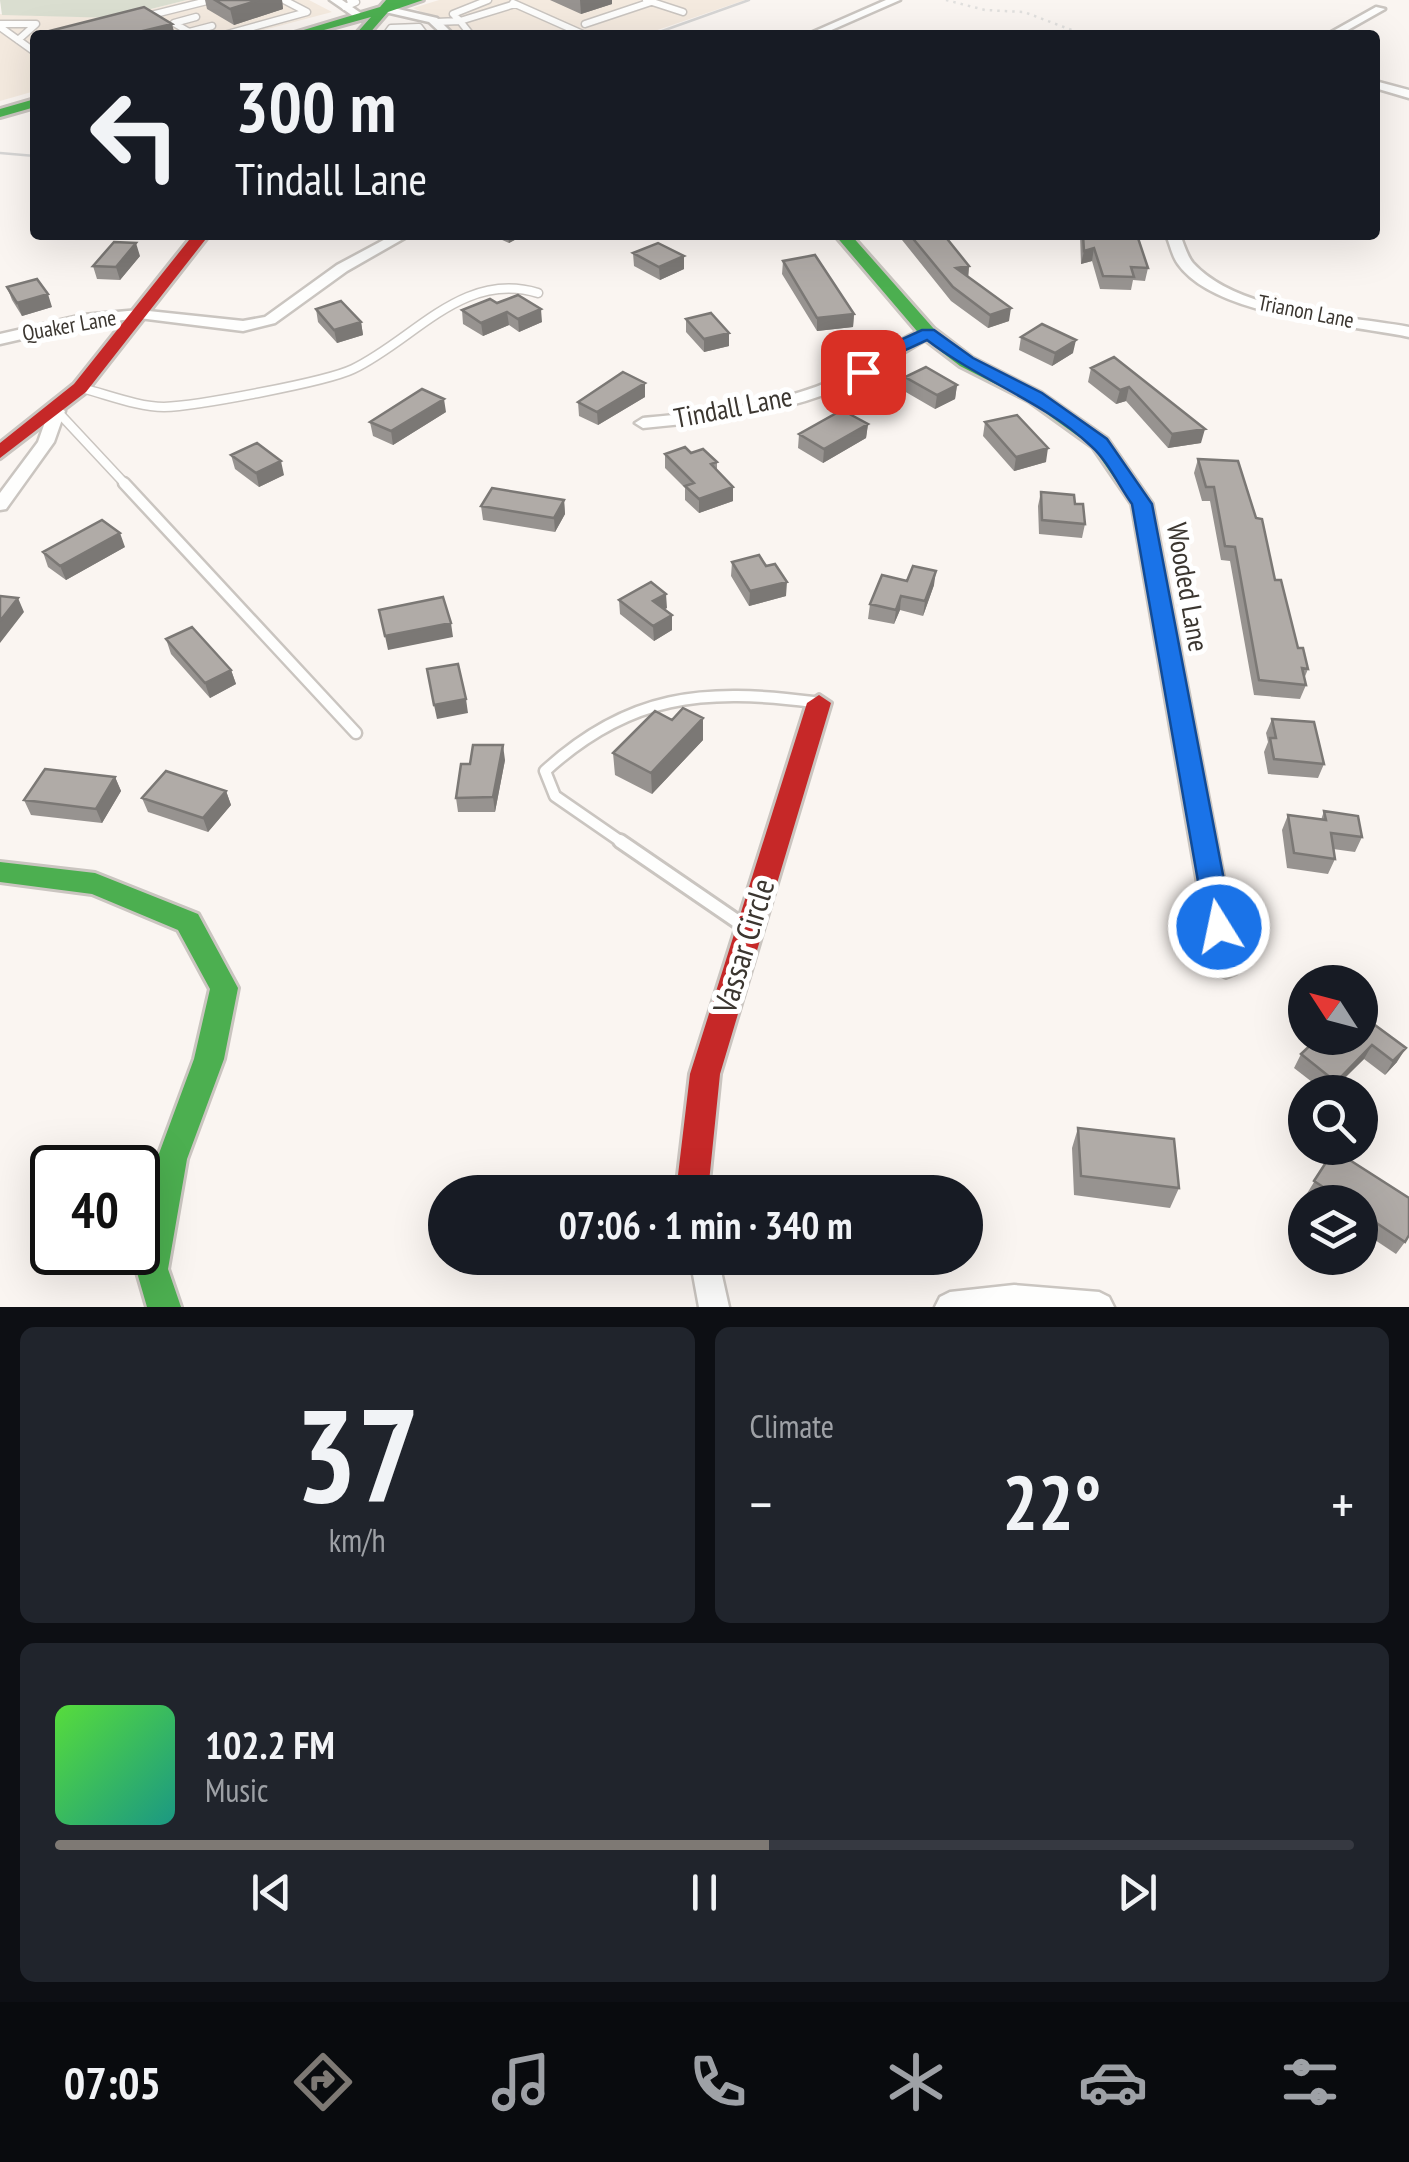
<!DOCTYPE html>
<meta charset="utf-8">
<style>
body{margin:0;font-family:"PT Sans Narrow",sans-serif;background:#20242c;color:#f1f3f6;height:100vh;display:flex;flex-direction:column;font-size:38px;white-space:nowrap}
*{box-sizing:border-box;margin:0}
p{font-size:32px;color:#9ea1a6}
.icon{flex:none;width:55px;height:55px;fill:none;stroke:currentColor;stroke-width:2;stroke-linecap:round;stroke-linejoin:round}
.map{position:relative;height:1307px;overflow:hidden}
.details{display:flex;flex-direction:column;gap:20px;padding:20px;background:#0d0f14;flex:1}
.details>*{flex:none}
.banner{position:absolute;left:30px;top:30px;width:1350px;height:210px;border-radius:10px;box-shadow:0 10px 40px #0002;background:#171b24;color:#f1f3f6;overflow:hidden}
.needle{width:65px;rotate:306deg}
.controls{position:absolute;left:1288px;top:965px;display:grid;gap:20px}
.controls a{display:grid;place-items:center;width:90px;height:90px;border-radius:50%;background:#171b24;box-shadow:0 10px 40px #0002;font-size:50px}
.speed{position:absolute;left:30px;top:1145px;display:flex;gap:20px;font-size:50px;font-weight:700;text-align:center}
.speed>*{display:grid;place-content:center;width:130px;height:130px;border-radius:50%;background:#171b24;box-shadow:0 10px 40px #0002;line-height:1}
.speed .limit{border:5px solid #111;border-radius:15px;background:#fff;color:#111}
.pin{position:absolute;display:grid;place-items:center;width:85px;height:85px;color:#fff;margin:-42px;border-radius:20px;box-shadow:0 5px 15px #0006}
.me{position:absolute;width:110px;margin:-55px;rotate:350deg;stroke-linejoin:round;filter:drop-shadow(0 0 8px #0008)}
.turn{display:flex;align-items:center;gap:35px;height:210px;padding:0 40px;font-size:45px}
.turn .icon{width:130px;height:130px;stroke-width:2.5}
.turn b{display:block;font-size:70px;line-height:85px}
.big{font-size:75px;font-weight:700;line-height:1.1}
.details .widget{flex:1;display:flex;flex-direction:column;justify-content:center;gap:15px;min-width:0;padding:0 35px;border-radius:15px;background:#20242c}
.details .dial{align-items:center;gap:0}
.dial b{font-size:130px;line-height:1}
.song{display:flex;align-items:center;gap:30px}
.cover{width:120px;height:120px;border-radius:15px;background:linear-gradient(135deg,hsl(110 70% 55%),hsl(170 70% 35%))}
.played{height:10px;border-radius:5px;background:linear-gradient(90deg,#7e7974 55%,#363941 55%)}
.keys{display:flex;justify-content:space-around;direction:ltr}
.heat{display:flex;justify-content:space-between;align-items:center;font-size:55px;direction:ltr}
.details .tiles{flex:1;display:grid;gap:20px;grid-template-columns:1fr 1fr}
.widget:last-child{grid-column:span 2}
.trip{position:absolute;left:428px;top:1175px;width:555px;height:100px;border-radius:50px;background:#171b24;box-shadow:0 10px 40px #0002;font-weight:700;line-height:100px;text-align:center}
.tab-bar{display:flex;height:160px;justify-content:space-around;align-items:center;background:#090b0e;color:#9ea1a6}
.tab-bar .icon{width:70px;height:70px}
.tab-bar .current{color:#7e7974}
.tab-bar b{font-size:45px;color:#f1f3f6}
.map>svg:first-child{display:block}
</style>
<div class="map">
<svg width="1409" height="1307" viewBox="0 0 1409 1307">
<rect width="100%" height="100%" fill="#faf5f1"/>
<path fill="#f4eadf" d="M187 0H309L332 12 245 35H35V91L0 101V14L115 18Z
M439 0H745L643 35H455L445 23 413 8Z"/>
<path fill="#daded0" d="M0 0H187L115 18 2 15Z"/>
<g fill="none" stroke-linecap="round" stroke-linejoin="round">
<g stroke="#cac5c0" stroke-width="9">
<path id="lane-far3" d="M488 0 453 14 460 21 515 4
M646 0 683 12
M513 3 585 35
M345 7 356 2 350 0
M143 17 211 0
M196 17 174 23 189 32 212 26
M436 22 460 21 471 35
M0 24H36L18 40
M585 24 651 2
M0 27 35 52
M224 35 307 12 284 0
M386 35 391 28 419 27 425 35"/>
</g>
<g stroke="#cac5c0" stroke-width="11">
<path id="lane-far2" d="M81 388C106 394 138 407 164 407 196 406 326 382 353 369 414 340 463 270 538 293
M57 411 127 486"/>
</g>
<g stroke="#cac5c0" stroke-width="15">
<path id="lane-far1" d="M124 483 356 733
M623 843 555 796 545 771C629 694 704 688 813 702"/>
</g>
<g stroke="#cac5c0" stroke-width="18">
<path id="lane" d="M620 841 744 926"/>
</g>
<g stroke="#cac5c0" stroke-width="5">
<path id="street" d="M330 0H342L365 16 356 18Z
M886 0H900L820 35H806Z
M385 6 437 18 454 35H443L429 22 381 11 380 9Z
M1376 7 1385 9 1339 35H1326Z
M1375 81 1409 90V98L1375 88Z
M393 235H410L347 271 275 323 243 331 139 318 83 325 0 344V334L83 315 139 310 243 321 265 317 337 265Z
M1166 235H1180C1184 244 1187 256 1193 263 1240 314 1345 315 1409 327V337C1348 324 1215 317 1178 264 1172 256 1170 244 1166 235Z
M928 328 936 333 933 336C903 351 877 372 846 386 783 414 711 421 643 428L635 423 643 418C707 412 773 406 833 380 866 366 894 339 928 328Z
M57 406 65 411 54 442 6 509 0 510V493L38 442 49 411Z
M690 1258H718L729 1307H699Z
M1014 1285 1099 1292 1109 1297 1114 1307H935L940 1297 950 1292Z"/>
</g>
<g stroke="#cac5c0" stroke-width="6">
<path id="fast" d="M386 0H423L388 12 368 35H355L371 17 306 35H287L380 7Z
M35 99V107L0 117V109Z
M835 235H851L934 329 972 358 1041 393 1107 439 1152 504 1240 965 1236 973 1226 977 1216 973 1212 965 1132 504 1093 447 1029 401 960 366 922 337Z
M0 862 95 873 198 914 238 988 224 1059 187 1159 168 1269 181 1307H147L136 1269 157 1159 194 1059 210 989 178 930 92 894 0 882Z"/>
</g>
<g stroke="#cac5c0" stroke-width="6">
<path id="jam" d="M193 235H209L86 392 0 458V443L74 384Z
M819 695 831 703 720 1074 708 1192H676L690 1074 807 703Z"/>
</g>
<path stroke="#e1e0de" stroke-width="2.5" stroke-dasharray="2.5 5" stroke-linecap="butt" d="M946 0 985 10 1024 12 1085 35"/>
<use href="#lane-far3" stroke="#fefefd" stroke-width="6"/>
<use href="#lane-far2" stroke="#fefefd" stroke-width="8"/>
<use href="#lane-far1" stroke="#fefefd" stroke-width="10"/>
<use href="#lane" stroke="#fefefd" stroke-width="12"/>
<use href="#street" fill="#fefefd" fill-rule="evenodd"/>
<use href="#fast" fill="#4caf50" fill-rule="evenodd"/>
<use href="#jam" fill="#c62828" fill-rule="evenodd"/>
<path stroke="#d6d5d4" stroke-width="2.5" d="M651 35 749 0
M0 153 35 156"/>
</g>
<path fill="#979390" d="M205 0H282L283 9 234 25 207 9Z
M550 0H612V4L581 14Z
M491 235H524L509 243Z
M898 235H944L969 266 968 277 1009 321 988 328 951 301Z
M1080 235H1137L1148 268 1145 281 1133 280 1131 290 1100 289 1092 261 1081 264Z
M633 253 684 269 660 280 634 266Z
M140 256 120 280 97 279 93 266Z
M783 261 854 314 853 327 817 331 782 274Z
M7 287 52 307 22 316 12 300Z
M497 303 542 322 519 332 509 325 483 336 463 324 462 310Z
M316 309 361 322 363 335 337 343 318 322Z
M686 319 729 346 704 352 686 332Z
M1021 337 1073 353 1052 366 1019 350Z
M1114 357 1201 443 1168 448 1126 401 1116 404 1088 382 1091 368Z
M905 377 957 385 955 399 935 409 904 391Z
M645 397 598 425 579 416 578 402Z
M446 412 393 445 373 436 370 422Z
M985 422 1046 462 1014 471 983 436Z
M868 424 866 438 823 463 798 448 799 434Z
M691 453 717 462V471L733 487V501L699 513 685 500V488L665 468V454Z
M231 455 284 475 259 487 235 469Z
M1198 459 1275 580 1298 648 1308 669 1304 679 1306 685 1300 699 1254 695 1230 561 1221 560 1210 501H1202L1194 473Z
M1041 492 1085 524 1082 538 1039 534 1038 506Z
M564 500 565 514 555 532 483 520 481 506Z
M125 547 66 580 48 567 43 552Z
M732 562 786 596 749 606 731 576Z
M907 581 934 585 923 616 900 610 894 624 868 619 870 604Z
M619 600 667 608 664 609 672 615V630L654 641 620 614Z
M166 639 231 670 236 684 210 698 171 654Z
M703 718V740L652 794 615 775 613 753 672 720Z
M1272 719 1324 764 1318 778 1268 774 1264 752 1268 742 1266 733Z
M505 760 495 812H458L456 798 470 764Z
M115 777 121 791 102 823 31 815 24 800Z
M226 791 231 805 208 832 148 812 142 798Z
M1324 811 1362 837 1355 852 1333 849 1335 859 1328 874 1287 868 1282 830 1288 815 1321 820Z
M1360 1038 1397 1062 1385 1075 1364 1059 1331 1092H1325L1294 1068 1301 1054Z
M1078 1128 1179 1188 1170 1208 1074 1195 1072 1148Z
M1334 1150 1405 1242 1396 1254 1360 1230V1202H1318L1306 1195Z"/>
<path fill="#7b7875" d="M259 0H282L283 9 234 25 230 9Z
M580 0H612V4L581 14Z
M172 24 175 35H126Z
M508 235H524L509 243Z
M136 243 140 256 120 280 116 267Z
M1094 248 1092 261 1081 264 1084 251Z
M684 256V269L660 280 659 267Z
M969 266 968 279 956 268Z
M48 294 52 307 22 316 17 303Z
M1011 308 1009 321 988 328 990 315Z
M541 309 542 322 519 332 518 319Z
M507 312 509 325 483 336 481 323Z
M854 314 853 327 817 331V318Z
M361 322 363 335 337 343 334 330Z
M729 333V346L704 352V339Z
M1076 340 1073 353 1052 366 1055 353Z
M645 383V397L598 425 597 412Z
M957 385 955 399 935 409 937 395Z
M1129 387 1126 401 1116 404 1120 390Z
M444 399 446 412 393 445 391 431Z
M868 424 866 438 823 463 824 449Z
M1205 429 1201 443 1168 448 1172 434Z
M1048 448 1046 462 1014 471 1016 457Z
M281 461 284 475 259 487 256 473Z
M733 487V501L699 513V499Z
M564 500 565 514 555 532 554 518Z
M120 533 125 547 66 580 60 566Z
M936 571 934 585 923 616 925 601Z
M787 582 786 596 749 606 750 591Z
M666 594 667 608 654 615 653 601Z
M901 596 900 610 894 624 896 610Z
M18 598 24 612 0 643V621Z
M672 615V630L654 641 653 626Z
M451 623 453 637 388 650 385 636Z
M231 670 236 684 210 698 205 683Z
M466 699 468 713 437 719 434 705Z
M703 718V740L652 794 651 773Z
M503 745 505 760 495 812 493 797Z
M115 777 121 791 102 823 96 809Z
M226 791 231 805 208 832 203 818Z
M1372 1045 1364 1059 1330 1092 1336 1082Z
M1406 1048 1397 1062 1385 1075 1393 1061Z"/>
<path fill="#b0aba7" stroke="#7b7875" stroke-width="2.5" d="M215 0H259L230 9Z
M144 7 172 24 126 35H40L38 34Z
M387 33 416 34 385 35Z
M910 235H944L969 266 956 268 1011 308 990 315 953 287Z
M1083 235H1137L1148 268 1131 267 1134 277 1103 276 1094 248 1084 251Z
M114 242 136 243 116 267 93 266Z
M658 243 684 256 659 267 633 253Z
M815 255 854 314 817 318 783 261Z
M37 279 48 294 17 303 7 287Z
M518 295 541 309 518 319 507 312 481 323 462 310 490 299 497 303Z
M341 301 361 322 334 330 316 309Z
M711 313 729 333 704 339 686 319Z
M1042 324 1076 340 1055 353 1021 337Z
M1114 357 1205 429 1172 434 1129 387 1120 390 1091 368Z
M926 367 957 385 937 395 905 377Z
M623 372 645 383 597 412 578 402Z
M422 389 444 399 391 431 370 422Z
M842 410 868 424 824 449 799 434Z
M1017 415 1048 448 1016 457 985 422Z
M257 443 281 461 256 473 231 455Z
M685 447 691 453 703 449 717 462 711 464 733 487 699 499 685 486 694 483 665 454Z
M1198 459 1238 461 1256 518 1262 519 1275 580H1281L1298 648H1303L1308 669 1302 668 1306 685 1259 680 1235 547 1225 546 1214 487H1206Z
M492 488 564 500 554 518 481 506Z
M1041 492 1074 495 1075 504H1083L1085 524 1042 520Z
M102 520 120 533 60 566 43 552Z
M759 555 766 566 775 564 787 582 750 591 732 562Z
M913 566 936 571 925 601 901 596 896 610 870 604 882 575 907 581Z
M651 582 666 594 653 601 672 615 653 626 619 600Z
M0 596 18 598 0 621Z
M443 597 451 623 385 636 379 610Z
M192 627 231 670 205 683 166 639Z
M458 664 466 699 434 705 427 669Z
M683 708 703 718 651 773 613 753 655 711 672 720Z
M1272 719 1314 722 1324 764 1274 759 1270 738H1276Z
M473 745H503L493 797 456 798 461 764H470Z
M45 769 115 777 96 809 24 800Z
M166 771 226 791 203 818 142 798Z
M1324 811 1358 816 1362 837 1331 833 1335 859 1294 853 1288 815 1326 820Z
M1360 1014 1406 1048 1393 1061 1372 1045 1336 1082 1301 1054 1318 1038H1360Z
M1078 1128 1174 1139 1179 1188 1081 1176Z
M1334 1150 1409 1198V1235L1405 1242 1360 1212V1202H1346L1314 1181Z"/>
<path fill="#1a73e8" stroke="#114b97" stroke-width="2.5" d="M922 330H934L973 358 1042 393 1107 439 1152 504 1233 927 1229 935H1210L1206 927 1132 504C1119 486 1108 461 1091 446 1043 401 979 380 927 340L899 353 870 376 854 372 887 346Z"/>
<g text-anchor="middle" stroke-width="10" stroke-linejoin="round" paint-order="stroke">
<g font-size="22" fill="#3b3630" stroke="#fff">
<text transform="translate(1306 311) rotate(11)" y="8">Trianon Lane</text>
<text transform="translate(69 325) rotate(-10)" y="8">Quaker Lane</text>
</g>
<g font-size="28" fill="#3b3630" stroke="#fff">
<text transform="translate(733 407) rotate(-11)" y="10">Tindall Lane</text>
<text transform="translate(1188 587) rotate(80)" y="10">Wooded Lane</text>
</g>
<g font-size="32" fill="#3b3630" stroke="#fff">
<text transform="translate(744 946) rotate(-73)" y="11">Vassar Circle</text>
</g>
</g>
</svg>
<div class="controls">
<a><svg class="needle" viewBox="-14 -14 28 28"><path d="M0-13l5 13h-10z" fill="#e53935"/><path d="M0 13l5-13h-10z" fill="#9ea1a6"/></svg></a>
<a><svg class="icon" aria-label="search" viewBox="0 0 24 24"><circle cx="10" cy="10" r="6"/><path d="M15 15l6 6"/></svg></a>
<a><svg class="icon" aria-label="layers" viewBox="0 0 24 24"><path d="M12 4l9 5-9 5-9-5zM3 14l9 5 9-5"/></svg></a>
</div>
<div class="speed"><div class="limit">40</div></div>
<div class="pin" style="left:863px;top:372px;background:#d93025"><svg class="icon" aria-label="arrive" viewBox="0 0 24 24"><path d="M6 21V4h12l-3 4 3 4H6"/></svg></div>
<svg class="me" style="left:1219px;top:927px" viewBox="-20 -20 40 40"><circle r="17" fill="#1a73e8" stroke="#fff" stroke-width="3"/><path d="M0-11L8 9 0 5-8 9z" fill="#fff"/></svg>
<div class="trip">07:06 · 1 min · 340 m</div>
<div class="banner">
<div class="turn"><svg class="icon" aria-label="left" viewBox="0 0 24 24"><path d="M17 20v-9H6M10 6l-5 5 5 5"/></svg><div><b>300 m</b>Tindall Lane</div></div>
</div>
</div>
<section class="details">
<div class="tiles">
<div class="widget dial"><b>37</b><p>km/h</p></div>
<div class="widget"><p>Climate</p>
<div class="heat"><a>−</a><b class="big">22°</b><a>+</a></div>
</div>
<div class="widget">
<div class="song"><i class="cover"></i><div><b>102.2 FM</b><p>Music</p></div></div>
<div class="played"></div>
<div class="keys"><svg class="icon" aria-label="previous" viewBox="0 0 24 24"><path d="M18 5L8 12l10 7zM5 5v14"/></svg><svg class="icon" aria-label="pause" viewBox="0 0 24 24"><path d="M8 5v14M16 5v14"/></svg><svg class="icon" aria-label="next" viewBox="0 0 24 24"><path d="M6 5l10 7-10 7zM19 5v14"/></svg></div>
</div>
</div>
</section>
<nav class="tab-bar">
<b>07:05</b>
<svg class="icon current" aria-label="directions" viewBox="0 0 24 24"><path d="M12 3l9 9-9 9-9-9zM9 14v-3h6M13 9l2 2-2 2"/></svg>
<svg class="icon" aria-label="music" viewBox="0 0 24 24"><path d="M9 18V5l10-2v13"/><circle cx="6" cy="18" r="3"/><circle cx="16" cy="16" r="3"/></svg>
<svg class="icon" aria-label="phone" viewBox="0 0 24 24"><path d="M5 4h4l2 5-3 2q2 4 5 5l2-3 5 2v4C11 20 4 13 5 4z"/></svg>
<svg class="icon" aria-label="climate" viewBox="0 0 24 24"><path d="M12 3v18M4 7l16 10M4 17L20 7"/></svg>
<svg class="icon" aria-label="car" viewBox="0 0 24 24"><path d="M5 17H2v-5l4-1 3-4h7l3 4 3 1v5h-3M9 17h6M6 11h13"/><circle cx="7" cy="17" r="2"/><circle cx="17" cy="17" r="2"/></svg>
<svg class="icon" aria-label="filters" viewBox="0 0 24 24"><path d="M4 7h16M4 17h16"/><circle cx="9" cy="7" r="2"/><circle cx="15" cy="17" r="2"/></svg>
</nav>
